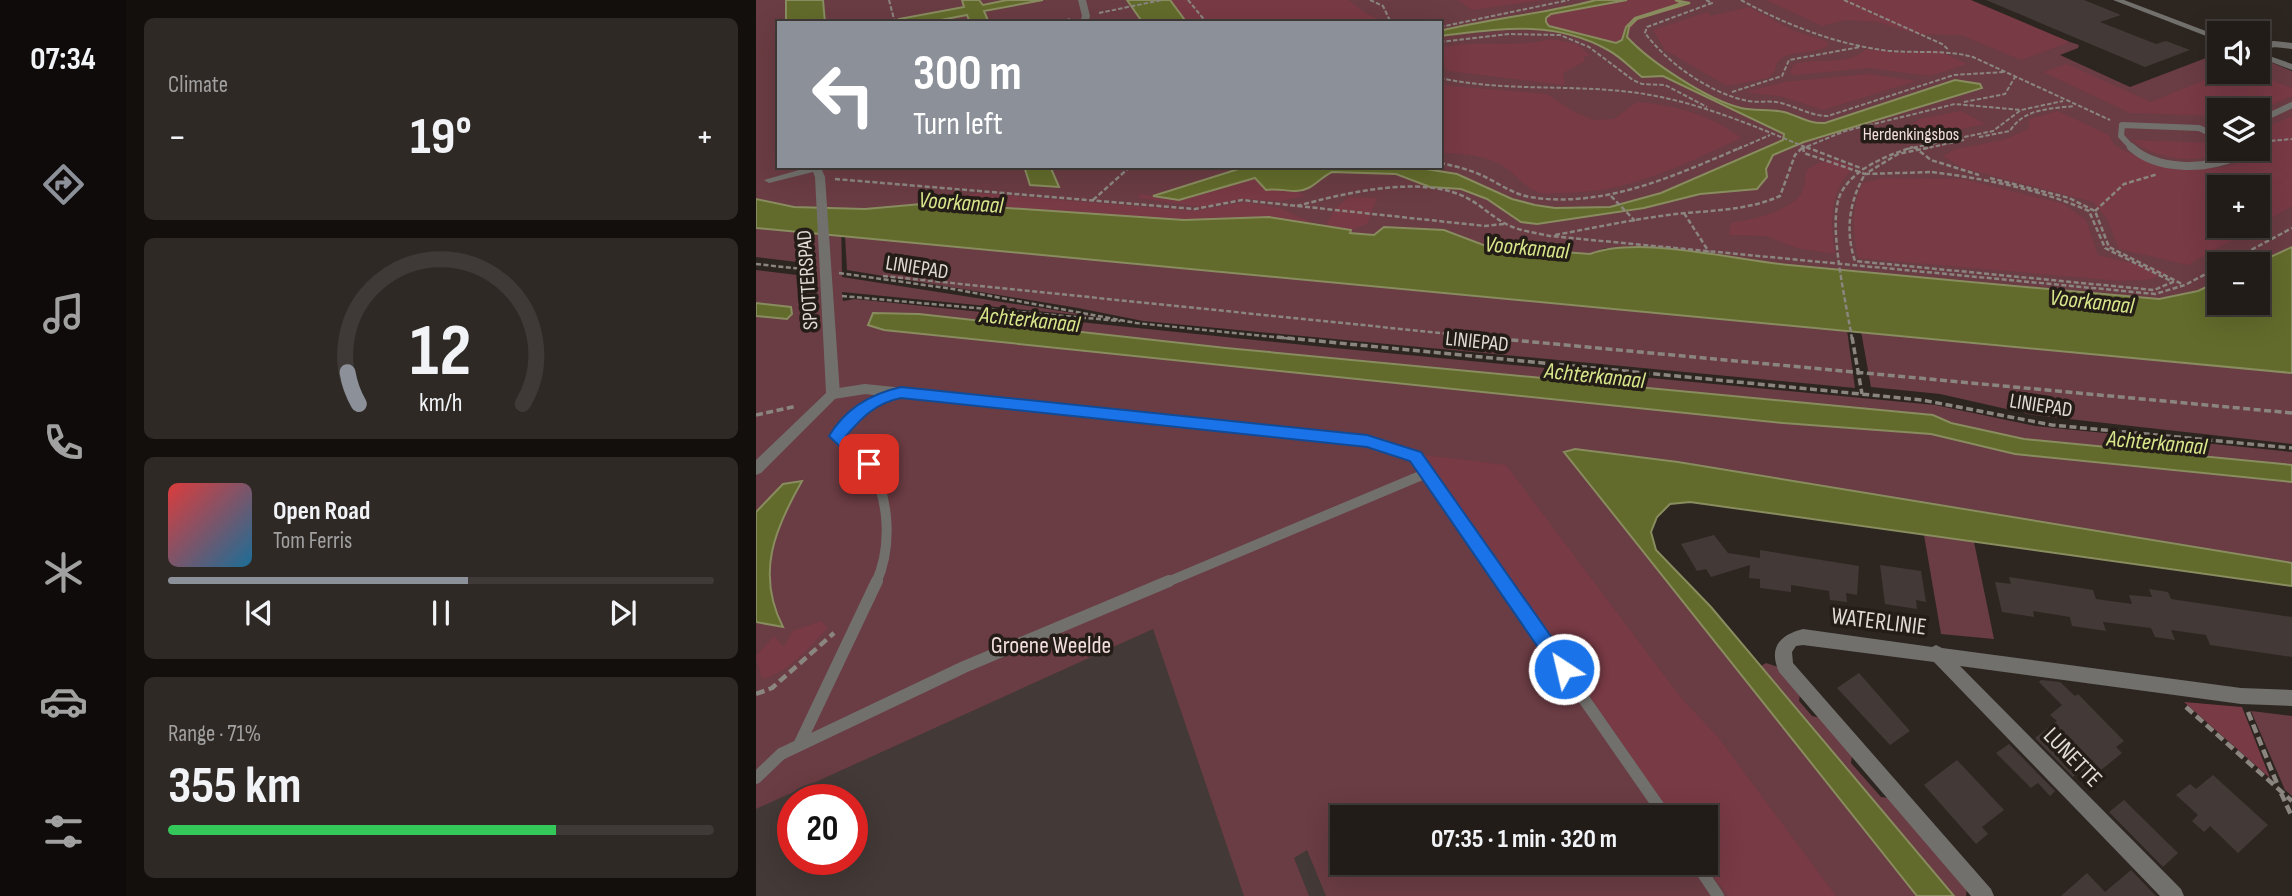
<!DOCTYPE html>
<meta charset="utf-8">
<style>
body{margin:0;font-family:"Sofia Sans Condensed",sans-serif;background:#2e2925;color:#f1f3f6;height:100vh;display:flex;flex-direction:column;font-size:26px;white-space:nowrap}
*{box-sizing:border-box;margin:0}
p{font-size:23px;color:#a2a1a2}
.icon{flex:none;width:38px;height:38px;fill:none;stroke:currentColor;stroke-width:2;stroke-linecap:round;stroke-linejoin:round}
.map{position:relative;flex:1;overflow:hidden}
.drawer{display:flex;flex-direction:column;gap:18px;padding:18px;background:#130f0d;width:630px}
.drawer>*{flex:none}
.banner{position:absolute;left:21px;top:21px;width:665px;height:147px;border-radius:0px;box-shadow:0 7px 28px #0002,0 0 0 2px #3f3a37;background:#8c9099;color:#fff;overflow:hidden}
.fabs{position:absolute;left:1451px;top:21px;display:grid;gap:14px}
.fabs a{display:grid;place-items:center;width:63px;height:63px;border-radius:0px;background:#221c18;box-shadow:0 7px 28px #0002,0 0 0 2px #3f3a37;font-size:35px}
.speed{position:absolute;left:21px;top:784px;display:flex;gap:14px;font-size:35px;font-weight:700;text-align:center}
.speed>*{display:grid;place-content:center;width:91px;height:91px;border-radius:50%;background:#221c18;box-shadow:0 7px 28px #0002,0 0 0 2px #3f3a37;line-height:1}
.speed .limit{border:10px solid #d22;background:#fff;color:#111}
.pin{position:absolute;display:grid;place-items:center;width:60px;height:60px;color:#fff;margin:-30px;border-radius:14px;box-shadow:0 4px 10px #0006}
.me{position:absolute;width:77px;margin:-38px;rotate:325deg;stroke-linejoin:round;filter:drop-shadow(0 0 5px #0008)}
.turn{display:flex;align-items:center;gap:24px;height:147px;padding:0 21px;font-size:32px}
.turn .icon{width:91px;height:91px;stroke-width:2.5}
.turn b{display:block;font-size:49px;line-height:60px}
.big{font-size:52px;font-weight:700;line-height:1.1}
.drawer .card{flex:1;display:flex;flex-direction:column;justify-content:center;gap:10px;min-width:0;padding:0 24px;border-radius:10px;background:#2e2925}
.drawer .dial{align-items:center;gap:0}
.dial svg{height:182px;overflow:visible;fill:none;stroke:#3f3a37;stroke-width:7;stroke-linecap:round;text-anchor:middle}
.dial text{fill:#f1f3f6;stroke:none}
.song{display:flex;align-items:center;gap:21px}
.cover{width:84px;height:84px;border-radius:10px;background:linear-gradient(135deg,hsl(0 70% 55%),hsl(200 70% 35%))}
.played{height:7px;border-radius:4px;background:linear-gradient(90deg,#8c9099 55%,#3f3a37 55%)}
.keys{display:flex;justify-content:space-around;direction:ltr}
.heat{display:flex;justify-content:space-between;align-items:center;font-size:38px;direction:ltr}
.charge{height:10px;border-radius:5px;background:linear-gradient(90deg,#34c759 71%,#3f3a37 0)}
.trip{position:absolute;left:574px;top:805px;width:388px;height:70px;border-radius:0px;background:#221c18;box-shadow:0 7px 28px #0002,0 0 0 2px #3f3a37;font-weight:700;line-height:70px;text-align:center}
main{display:flex;flex:1;min-height:0}
.tabs{display:flex;flex-direction:column;width:126px;justify-content:space-around;align-items:center;background:#0e0b0a;color:#a2a1a2}
.tabs .icon{width:49px;height:49px}
.tabs .current{color:#8c9099}
.tabs b{font-size:32px;color:#f1f3f6}
.map>svg:first-child{display:block}
</style>
<main>
<nav class="tabs">
<b>07:34</b>
<svg class="icon current" aria-label="directions" viewBox="0 0 24 24"><path d="M12 3l9 9-9 9-9-9zM9 14v-3h6M13 9l2 2-2 2"/></svg>
<svg class="icon" aria-label="music" viewBox="0 0 24 24"><path d="M9 18V5l10-2v13"/><circle cx="6" cy="18" r="3"/><circle cx="16" cy="16" r="3"/></svg>
<svg class="icon" aria-label="phone" viewBox="0 0 24 24"><path d="M5 4h4l2 5-3 2q2 4 5 5l2-3 5 2v4C11 20 4 13 5 4z"/></svg>
<svg class="icon" aria-label="climate" viewBox="0 0 24 24"><path d="M12 3v18M4 7l16 10M4 17L20 7"/></svg>
<svg class="icon" aria-label="car" viewBox="0 0 24 24"><path d="M5 17H2v-5l4-1 3-4h7l3 4 3 1v5h-3M9 17h6M6 11h13"/><circle cx="7" cy="17" r="2"/><circle cx="17" cy="17" r="2"/></svg>
<svg class="icon" aria-label="filters" viewBox="0 0 24 24"><path d="M4 7h16M4 17h16"/><circle cx="9" cy="7" r="2"/><circle cx="15" cy="17" r="2"/></svg>
</nav>
<section class="drawer">
<div class="card"><p>Climate</p>
<div class="heat"><a>−</a><b class="big">19°</b><a>+</a></div>
</div>
<div class="card dial"><svg viewBox="0 0 100 80">
<path d="M14 69A42 42 0 1 1 86 69"/>
<path d="M14 69A42 42 0 0 1 9 55" stroke="#8c9099"/>
<text x="50" y="56" font-size="32" font-weight="700">12</text>
<text x="50" y="72" font-size="11">km/h</text>
</svg></div>
<div class="card">
<div class="song"><i class="cover"></i><div><b>Open Road</b><p>Tom Ferris</p></div></div>
<div class="played"></div>
<div class="keys"><svg class="icon" aria-label="previous" viewBox="0 0 24 24"><path d="M18 5L8 12l10 7zM5 5v14"/></svg><svg class="icon" aria-label="pause" viewBox="0 0 24 24"><path d="M8 5v14M16 5v14"/></svg><svg class="icon" aria-label="next" viewBox="0 0 24 24"><path d="M6 5l10 7-10 7zM19 5v14"/></svg></div>
</div>
<div class="card"><p>Range · 71%</p><b class="big">355 km</b><div class="charge"></div></div>
</section>
<div class="map">
<svg width="1536" height="896" viewBox="0 0 1536 896">
<rect width="100%" height="100%" fill="#2d2620"/>
<path fill="#6a3c43" fill-rule="evenodd" d="M0 0H1210L1310 43 1314 42 1323 45 1322 48 1304 55 1374 87 1463 53V72H1502V57L1536 71V320L849 248 834 254 585 233 587 229 507 217 420 223 85 210 86 277 343 317 86 292 87 301 99 299 568 347 1179 405 1279 426 1536 452V465L1268 439 1195 423 1176 415 470 348 163 314 112 324 128 330 1027 423 1175 434 1259 454 1536 482V563L922 462 819 449 809 452 1161 896H0V316L31 319 34 307 0 303V270L41 275V262L0 257V228L42 232 0 202ZM23 23H684V166H23ZM1463 110H1502V149H1463ZM1463 187H1502V226H1463ZM1463 264H1502V303H1463ZM37 800H96V859H37ZM586 817H950V863H586Z
M89 236 1091 330 1099 388 387 321 322 308 91 270Z
M1105 331 1536 373V444L1277 415 1184 394 1115 387Z
M1168 535 1218 542 1238 639 1185 634Z
M1010 663 1022 667 1044 694 1043 701 1056 716 1065 718 1096 755 1095 763 1125 797 1133 798 1211 889 1210 896H1198L1005 666Z
M1495 711 1536 716V796L1529 790Z"/>
<path fill="#783a45" d="M414 0H592L611 14 633 23H431Z
M702 0H788L716 10Z
M871 0H919L927 3C906 12 873 10 868 36L871 37 873 27 881 19 933 3 927 0 936 2C914 19 882 6 871 37L854 43 793 26 789 22 790 18 795 14Z
M1010 0H1215L1314 42 1265 60 1205 35 1161 34 1122 22 1089 20 1066 26Z
M993 7 1036 30 1072 42V46C1055 57 1021 46 1019 71L1012 78 971 86 909 50 897 30 951 12 955 16Z
M794 39 821 44 834 55 828 57V62L807 73 809 85 691 71 684 61V48C720 39 762 49 794 39Z
M1110 49 1147 52 1181 50 1211 64 1174 76 1113 68 1036 75 1034 72 1037 65 1042 63C1064 58 1093 66 1110 49Z
M1311 64 1395 102 1468 72H1495L1536 88V96L1502 111 1463 110V116L1374 113 1287 72Z
M1113 74 1160 81 1067 110 1027 97 989 92 1028 82Z
M684 85 791 94 818 112 838 120 858 119 881 102C918 105 956 115 985 138 927 165 872 193 807 193 799 193 788 195 781 192 770 187 764 180 755 172 737 156 708 153 684 153Z
M1205 111 1230 124 1148 140 1139 136 1164 119Z
M1302 111 1353 135 1358 145 1367 150 1395 162 1428 168H1463L1479 165 1493 149H1502V131L1536 116V206L1502 226V187H1463V226H1501L1432 265 1363 249 1351 219 1337 202 1206 168 1187 156 1200 149 1246 140 1273 129V119Z
M1377 140 1455 143 1456 155C1434 164 1394 157 1377 140Z
M1079 160 1098 168C1073 189 1074 224 1079 254L1041 248 1010 236 973 235 975 223C996 219 1035 212 1046 192 1050 185 1048 177 1051 170L1062 163Z
M500 177 510 190C522 188 538 189 549 196L524 201 486 199 445 207 382 198 384 194 423 200Z
M1127 178 1207 179 1308 204 1330 220 1342 255 1411 272 1396 279 1366 281 1102 258C1096 234 1095 206 1107 183Z
M222 193 438 211 489 202 524 208 559 224 513 217 428 220 177 203 174 198H198Z
M593 197 621 198 611 224 595 230 569 226 580 208Z
M668 455 750 465 925 698 961 736 1080 896H972L949 863 950 817H917Z
M65 621 72 628C54 646 33 673 6 679L0 656 18 636 28 647 36 631Z
M1428 702 1486 707 1514 778Z"/>
<path fill="#626b2b" stroke="#888c5e" stroke-width="2" d="M30 0H67L69 23H30Z
M206 0H223L227 5 251 0H287L228 11 233 23H214L211 15 169 23H144L143 19 208 7Z
M371 0H414L431 23H387Z
M840 0H871L795 14 790 18V22L793 26 860 43 866 40 870 27 879 18 926 3 919 0 934 3 881 19 873 27 871 37C894 62 952 100 985 108 998 111 1014 109 1028 112 1043 116 1052 124 1069 123L1199 80 1224 84 1226 88 1048 142 1017 155 1010 169 1011 177 1001 189 944 194 888 208 781 224 765 222 731 199 705 189 674 187 640 174 576 172C563 178 556 191 540 191 529 191 521 188 510 190L499 178 423 200 397 196 492 166H651L701 174 756 199 779 205 799 208 854 207 905 193 1027 140 1028 134 907 76 886 77C875 68 865 57 852 50 797 19 743 29 684 36V31C736 18 788 14 840 0Z
M268 166H294L303 187 274 185Z
M0 199 38 207 109 209 177 203 428 220 513 217 595 230 594 233 618 235 628 227 688 230 730 246 834 254C882 235 979 260 1033 265 1156 277 1280 288 1403 299L1442 291 1463 281V303H1502V264H1499L1536 247V373L0 228Z
M0 303 35 307 36 314 31 319 0 316Z
M117 313 163 314 470 348 1177 415 1195 423 1268 439 1536 465V482L1259 454 1175 434 1027 423 128 330 112 325Z
M819 449 922 462 1536 563V586L934 502 914 504 901 517 895 532 900 550 955 607 1198 896H1161L808 452Z
M46 481C18 530 0 574 27 627L0 622V512L27 484Z"/>
<path fill="#433936" fill-rule="evenodd" d="M1230 0H1328L1365 15 1344 22 1400 44 1410 41 1434 50 1389 67Z
M958 535 972 553 1004 558V550L1103 566 1101 595 1090 593 1091 602 1074 600 1073 591 1035 585V592L1004 588V579L993 578 994 565 955 577 950 569 941 571 925 544Z
M1124 565 1165 571 1170 602 1160 600 1161 609 1129 604Z
M1253 577 1337 590 1340 599 1376 604 1373 595 1396 597 1393 589 1412 592 1415 599 1536 617V657L1454 645 1450 635 1415 630 1419 640 1399 637 1395 628 1347 622 1350 631 1316 626 1314 617 1277 611 1278 617 1246 612 1239 582 1255 584Z
M397 629 488 896H0V809ZM37 800H96V859H37Z
M1103 673 1154 731 1134 745 1081 688Z
M1285 680 1304 682 1319 696 1322 694 1368 741 1360 747 1366 753 1339 775 1334 770 1328 774 1324 771 1317 777 1279 738 1301 721 1294 715 1306 705 1283 682Z
M1253 744 1299 791 1294 796 1282 783 1275 788 1240 753Z
M1201 760 1248 810 1226 827 1232 834 1220 844 1168 785Z
M1457 775 1512 825 1482 853 1454 826 1448 832 1436 821 1442 815 1420 795 1434 784 1440 789Z
M1368 800 1422 853 1407 867 1353 812Z
M551 850 570 896H553L538 858Z
M1375 870 1400 896H1305L1331 873 1349 892Z"/>
<g fill="none" stroke-linecap="round" stroke-linejoin="round">
<path stroke="#8b8580" stroke-width="2" stroke-dasharray="4.5 2" stroke-linecap="butt" d="M133 0 139 23
M432 0 451 23
M614 0 627 6 635 23
M950 0 956 3 891 27 889 33C911 63 955 94 992 101 1003 103 1014 100 1025 103 1041 107 1055 116 1072 116L1198 75 1248 72
M985 0C1028 24 1077 43 1126 50 1157 54 1187 49 1217 57L1354 120
M1088 0 1186 44 1193 50
M343 13 406 0
M297 23 315 19
M684 27 813 0
M684 42 753 34 804 35 833 47 877 80 886 84 909 85 951 107
M684 78C744 91 804 85 865 91 932 97 993 124 1054 149
M976 92 1026 76 1033 60 1104 47
M1208 102 1249 94 1259 77
M1223 137 1254 131C1268 108 1294 109 1318 106
M1502 142 1536 139
M1158 147 1160 149
M982 149 1014 135
M1045 149 1089 131 1199 104 1265 110
M1151 149 1237 131 1265 110 1307 101
M1167 149 1208 140"/>
<path stroke="#8b8580" stroke-width="2.5" stroke-dasharray="5 2.5" stroke-linecap="butt" d="M1047 147 1048 153 1109 174 1142 154 1176 147
M1050 147 1107 169
M1158 147 1175 160 1223 175
M684 163C698 166 712 169 725 175 741 182 756 194 774 197 848 209 920 175 986 147
M1176 172C1230 179 1283 189 1333 211L1349 248 1417 282 1398 290 1099 261C1089 231 1093 202 1109 174Z
M1234 178 1313 198 1339 211 1353 247 1428 285
M79 179 439 209 486 200 729 226 748 224
M855 196 879 221
M337 200 375 166
M541 206C585 194 652 178 696 192 719 198 732 215 752 225 764 231 781 233 794 236L1399 294 1429 285 1463 267
M1339 211 1368 184 1402 174
M928 213 953 252
M799 235C837 228 874 220 912 215 950 210 988 212 1024 196L1039 155 1047 147
M0 264 55 270
M1469 264 1536 228
M83 273 197 289 380 323 539 339
M127 276 743 339
M86 296 364 321
M1096 339C1091 306 1070 221 1085 193 1098 168 1132 155 1157 147"/>
<path stroke="#8b8580" stroke-width="3.5" stroke-dasharray="7 3.5" stroke-linecap="butt" d="M521 337 1166 400 1296 425 1536 448
M724 337 1536 413
M1096 337 1106 394
M0 415 41 406"/>
<path stroke="#8b8580" stroke-width="4.5" stroke-dasharray="9 4.5" stroke-linecap="butt" d="M0 694 16 688 78 633
M1430 707 1536 801
M1492 712 1522 786
M1525 793 1536 817"/>
<path stroke="#72706c" stroke-width="6" d="M1502 48 1518 44 1536 46
M1502 121 1536 105
M1377 149 1365 136 1366 125 1443 128 1463 137"/>
<path stroke="#72706c" stroke-width="8" d="M1375 147C1401 171 1450 170 1481 156L1477 149"/>
<path stroke="#72706c" stroke-width="10" d="M77 394 109 389 611 441 659 456 747 583
M120 583C136 548 134 499 114 466 107 454 91 445 81 436L113 405 137 394
M409 583 671 473"/>
<path stroke="#72706c" stroke-width="12" d="M746 581 910 817
M43 745 121 581
M0 778 25 754 208 667 413 581
M940 863 962 896"/>
<path fill="#72706c" fill-rule="evenodd" d="M322 0H330L334 16 332 23H324L326 16Z
M57 166H75L66 170 69 177 84 394 5 473 0 475V460L70 393 59 177 57 172 13 183 8 180Z"/>
<path fill="#72706c" fill-rule="evenodd" d="M1047 629 1176 647 1180 645 1186 648 1485 688 1536 690V706L1485 704 1204 666 1425 889 1428 896H1404L1178 662 1047 645 1040 646 1036 652 1037 663 1235 889 1238 896H1215L1023 672C1012 647 1024 635 1047 629Z"/>
<path fill="#72706c" fill-rule="evenodd" d="M1357 0H1368L1463 36V41Z
M1502 52 1536 64V70L1502 57Z"/>
</g>
<path fill="#1a73e8" stroke="#114b97" stroke-width="2" d="M145 387 611 435 665 452 818 669 815 675 808 678 801 675 654 461 611 447 145 398C120 403 106 417 90 436L121 464 113 470 107 469 73 436C89 409 114 394 145 387Z"/>
<g text-anchor="middle" stroke-width="7" stroke-linejoin="round" paint-order="stroke">
<g font-size="18" fill="#f2dddf" stroke="#241d17">
<text x="1155" y="140">Herdenkingsbos</text>
</g>
<g font-size="21" fill="#dfdad6" stroke="#241d17">
<text transform="translate(161 267) rotate(9)" y="7">LINIEPAD</text>
<text transform="translate(51 280) rotate(-94)" y="7">SPOTTERSPAD</text>
<text transform="translate(721 341) rotate(6)" y="7">LINIEPAD</text>
<text transform="translate(1285 405) rotate(9)" y="7">LINIEPAD</text>
</g>
<g font-size="23" font-style="italic" fill="#d8e78b" stroke="#241d17">
<text transform="translate(205 202) rotate(4)" y="8">Voorkanaal</text>
<text transform="translate(771 247) rotate(5)" y="8">Voorkanaal</text>
<text transform="translate(1336 301) rotate(6)" y="8">Voorkanaal</text>
<text transform="translate(274 319) rotate(6)" y="8">Achterkanaal</text>
<text transform="translate(839 375) rotate(6)" y="8">Achterkanaal</text>
<text transform="translate(1401 442) rotate(5)" y="8">Achterkanaal</text>
</g>
<g font-size="24" fill="#dfdad6" stroke="#241d17">
<text transform="translate(1123 621) rotate(7)" y="8">WATERLINIE</text>
<text transform="translate(1317 757) rotate(46)" y="8">LUNETTE</text>
</g>
<g font-size="24" fill="#f2dddf" stroke="#241d17">
<text x="295" y="653">Groene Weelde</text>
</g>
</g>
</svg>
<div class="fabs">
<a><svg class="icon" aria-label="sound" viewBox="0 0 24 24"><path d="M4 9h4l5-4v14l-5-4H4zM17 9q2 3 0 6"/></svg></a>
<a><svg class="icon" aria-label="layers" viewBox="0 0 24 24"><path d="M12 4l9 5-9 5-9-5zM3 14l9 5 9-5"/></svg></a>
<a>+</a>
<a>−</a>
</div>
<div class="speed"><div class="limit">20</div></div>
<div class="pin" style="left:113px;top:464px;background:#d93025"><svg class="icon" aria-label="arrive" viewBox="0 0 24 24"><path d="M6 21V4h12l-3 4 3 4H6"/></svg></div>
<svg class="me" style="left:808px;top:669px" viewBox="-20 -20 40 40"><circle r="17" fill="#1a73e8" stroke="#fff" stroke-width="3"/><path d="M0-11L8 9 0 5-8 9z" fill="#fff"/></svg>
<div class="trip">07:35 · 1 min · 320 m</div>
<div class="banner">
<div class="turn"><svg class="icon" aria-label="left" viewBox="0 0 24 24"><path d="M17 20v-9H6M10 6l-5 5 5 5"/></svg><div><b>300 m</b>Turn left</div></div>
</div>
</div>
</main>
